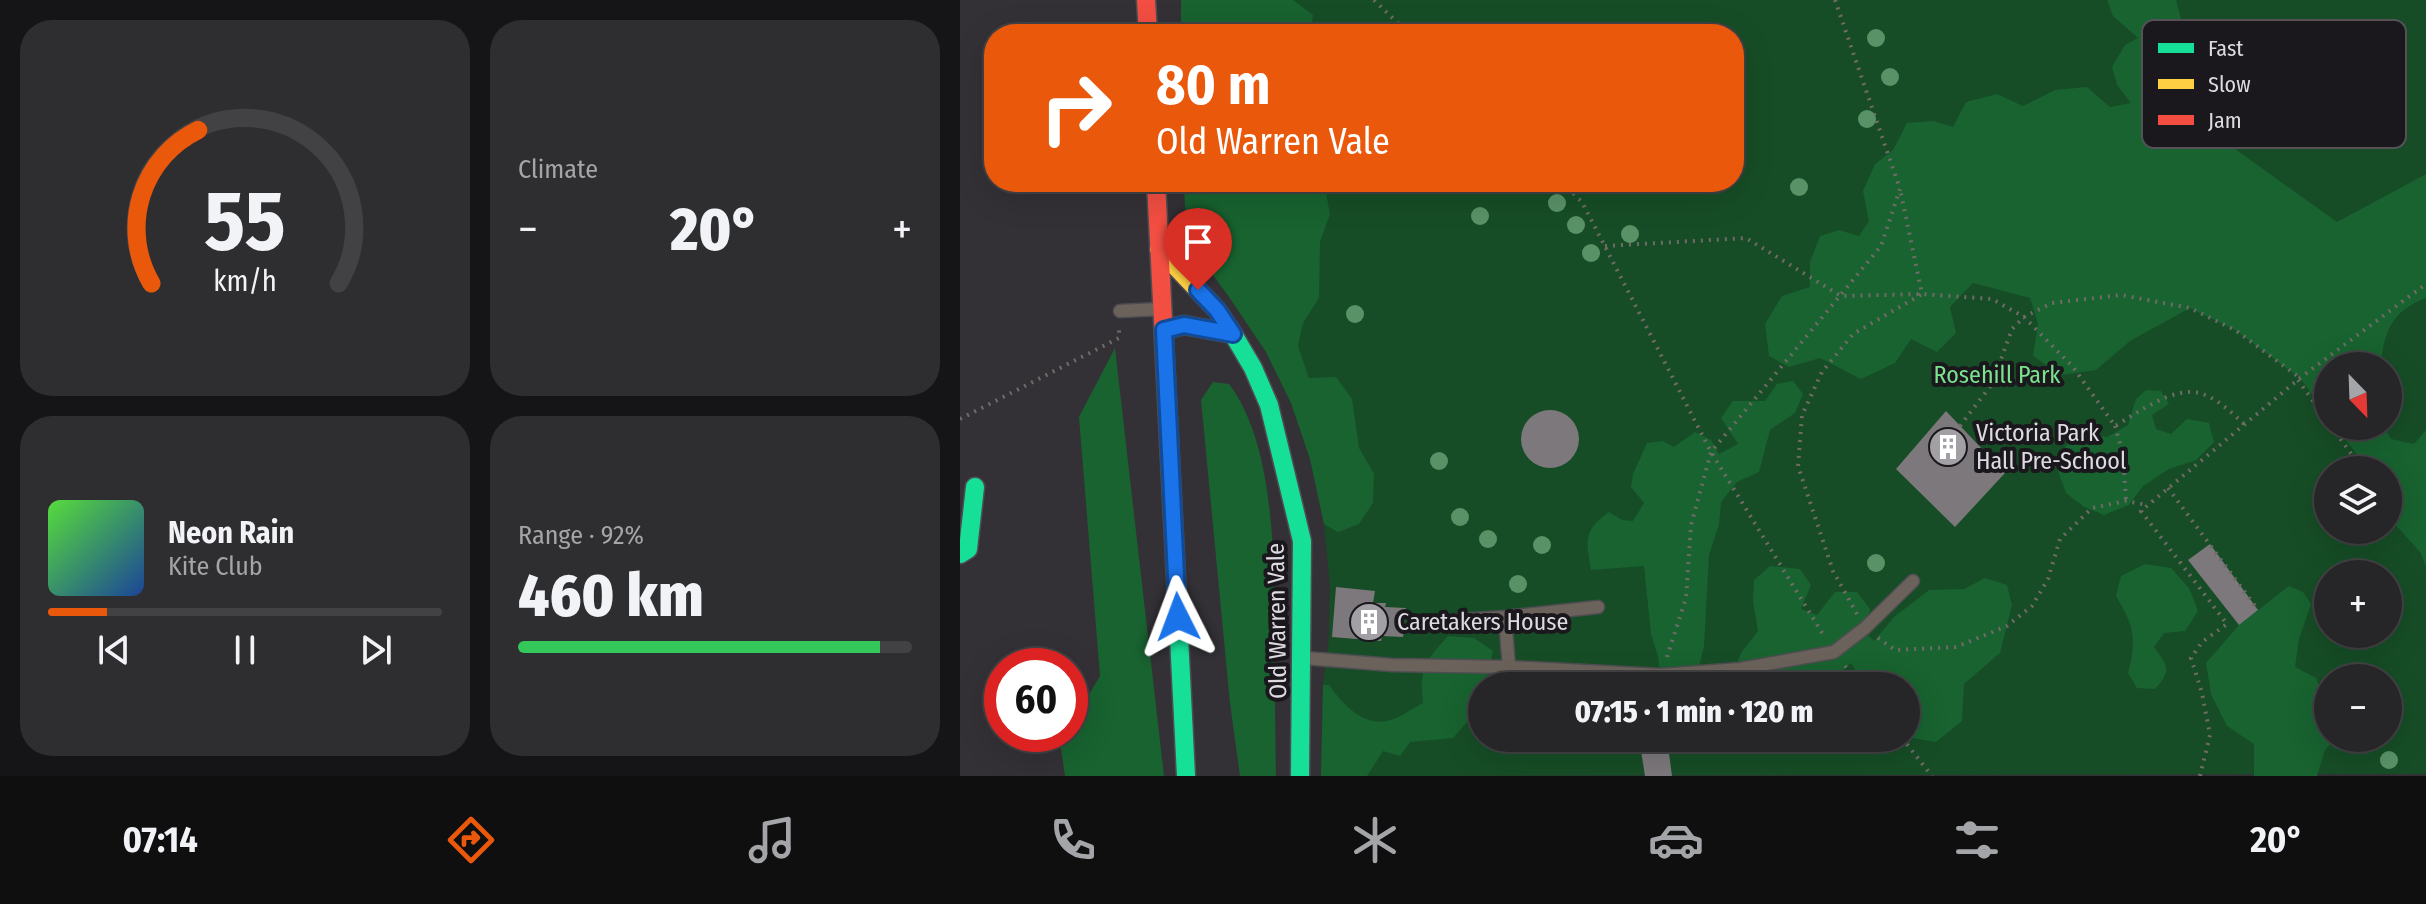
<!DOCTYPE html>
<meta charset="utf-8">
<style>
body{margin:0;font-family:"Fira Sans Condensed",sans-serif;background:#2e2d30;color:#f1f3f6;height:100vh;display:flex;flex-direction:column;font-size:30px;white-space:nowrap}
*{box-sizing:border-box;margin:0}
p{font-size:26px;color:#a4a5a8}
.icon{flex:none;width:44px;height:44px;fill:none;stroke:currentColor;stroke-width:2;stroke-linecap:round;stroke-linejoin:round}
.map{position:relative;flex:1;overflow:hidden}
.side{display:flex;flex-direction:column;gap:20px;padding:20px;background:#151416;width:960px}
.side>*{flex:none}
.guide{position:absolute;left:24px;top:24px;width:760px;height:168px;border-radius:32px;box-shadow:0 8px 32px #0002,0 0 0 2px #424245;background:#ea580c;color:#fff;overflow:hidden}
.needle{width:52px;rotate:157deg}
.buttons{position:absolute;left:1354px;top:352px;display:grid;gap:16px}
.buttons a{display:grid;place-items:center;width:88px;height:88px;border-radius:50%;background:#262528;box-shadow:0 8px 32px #0002,0 0 0 2px #424245;font-size:40px}
.speed{position:absolute;left:24px;top:648px;display:flex;gap:16px;font-size:40px;font-weight:700;text-align:center}
.speed>*{display:grid;place-content:center;width:104px;height:104px;border-radius:50%;background:#262528;box-shadow:0 8px 32px #0002,0 0 0 2px #424245;line-height:1}
.speed .limit{border:12px solid #d22;background:#fff;color:#111}
.pin{position:absolute;display:grid;place-items:center;width:68px;height:68px;color:#fff;margin:-82px -34px;border-radius:50% 50% 50% 0;rotate:-45deg;box-shadow:0 0 8px #0007}
.pin .icon{rotate:45deg}
.me{position:absolute;width:88px;margin:-44px;rotate:357deg;stroke-linejoin:round;filter:drop-shadow(0 0 6px #0008)}
.turn{display:flex;align-items:center;gap:28px;height:168px;padding:0 40px;font-size:36px}
.turn .icon{width:104px;height:104px;stroke-width:2.5}
.turn b{display:block;font-size:56px;line-height:68px}
.big{font-size:60px;font-weight:800;line-height:1.1}
.side .widget{flex:1;display:flex;flex-direction:column;justify-content:center;gap:12px;min-width:0;padding:0 28px;border-radius:32px;background:#2e2d30}
.side .dial{align-items:center;gap:0}
.dial svg{height:208px;overflow:visible;fill:none;stroke:#424245;stroke-width:7;stroke-linecap:round;text-anchor:middle}
.dial text{fill:#f1f3f6;stroke:none}
.song{display:flex;align-items:center;gap:24px}
.cover{width:96px;height:96px;border-radius:12px;background:linear-gradient(135deg,hsl(110 70% 55%),hsl(220 70% 35%))}
.played{height:8px;border-radius:4px;background:linear-gradient(90deg,#ea580c 15%,#424245 15%)}
.keys{display:flex;justify-content:space-around;direction:ltr}
.heat{display:flex;justify-content:space-between;align-items:center;font-size:44px;direction:ltr}
.charge{height:12px;border-radius:6px;background:linear-gradient(90deg,#34c759 92%,#424245 0)}
.side .tiles{flex:1;display:grid;gap:20px;grid-template-columns:repeat(2,1fr)}
.trip{position:absolute;left:508px;top:672px;width:452px;height:80px;border-radius:40px;background:#262528;box-shadow:0 8px 32px #0002,0 0 0 2px #424245;font-weight:800;line-height:80px;text-align:center}
.dock{display:flex;height:128px;justify-content:space-around;align-items:center;background:#0f0f10;color:#a4a5a8}
.dock .icon{width:56px;height:56px}
.dock .current{color:#ea580c}
.dock b{font-size:36px;color:#f1f3f6}
main{display:flex;flex:1;min-height:0}
.map>svg:first-child{display:block}
</style>
<main>
<section class="side">
<div class="tiles">
<div class="widget dial"><svg viewBox="0 0 100 80">
<path d="M14 69A42 42 0 1 1 86 69"/>
<path d="M14 69A42 42 0 0 1 32 10" stroke="#ea580c"/>
<text x="50" y="56" font-size="32" font-weight="700">55</text>
<text x="50" y="72" font-size="11">km/h</text>
</svg></div>
<div class="widget"><p>Climate</p>
<div class="heat"><a>−</a><b class="big">20°</b><a>+</a></div>
</div>
<div class="widget">
<div class="song"><i class="cover"></i><div><b>Neon Rain</b><p>Kite Club</p></div></div>
<div class="played"></div>
<div class="keys"><svg class="icon" aria-label="previous" viewBox="0 0 24 24"><path d="M18 5L8 12l10 7zM5 5v14"/></svg><svg class="icon" aria-label="pause" viewBox="0 0 24 24"><path d="M8 5v14M16 5v14"/></svg><svg class="icon" aria-label="next" viewBox="0 0 24 24"><path d="M6 5l10 7-10 7zM19 5v14"/></svg></div>
</div>
<div class="widget"><p>Range · 92%</p><b class="big">460 km</b><div class="charge"></div></div>
</div>
</section>
<div class="map">
<svg width="1466" height="776" viewBox="0 0 1466 776">
<rect width="100%" height="100%" fill="#333136"/>
<path fill="#164d26" fill-rule="evenodd" d="M221 0H1466V774L361 776 363 685 369 639 370 586 364 524 350 459 331 403 306 352 267 294 232 247 226 230 224 182H774V34H221ZM1368 366H1428V426H1368ZM1368 470H1428V530H1368ZM1368 574H1428V634H1368ZM1368 678H1428V738H1368ZM522 686H946V738H522Z"/>
<path fill="#186330" d="M221 0H333L353 15 350 34H221Z
M1147 0H1216L1250 131 1377 222 1466 174V298C1433 311 1425 328 1421 363L1417 366H1368V416L1340 378 1275 330 1230 308 1170 341 1136 370 1101 375 1073 356 1078 324 1070 298 1013 283 990 307 996 333 977 352 951 339 935 363 901 379 860 358 829 367 809 356 805 324 822 296 850 287V262L860 236 879 230 899 236 909 221 903 191 915 164 933 150 947 123 974 121 993 127 1006 102 1037 94 1063 106 1095 90 1127 87 1150 107 1171 103 1157 85 1152 67 1165 45 1178 38 1153 16Z
M224 182H364L370 214 360 242 359 298 343 323 338 346 349 378 376 377 392 399 399 448 414 474 413 503 399 524 378 532 364 524 350 459 331 403 306 352 267 294 232 247 226 230Z
M155 348 204 776H105L100 742 105 734H110V726L140 676 119 417Z
M833 381 843 394 835 413 810 430 799 472 777 482 761 502 759 524 749 555 744 646 734 686H701L698 656 691 634 684 566 631 570C626 540 623 531 649 512L662 520 673 521 684 503 671 487 673 474 687 443 703 441 714 447 735 432 751 440 759 454 778 444 761 418 773 401H805L817 384Z
M253 382 269 384C316 446 314 564 315 640 315 686 315 731 316 776H280L270 703 241 400Z
M1186 390 1201 391 1209 404 1192 415 1196 429 1211 434 1227 419 1249 423 1254 442 1236 460 1209 469 1183 486 1169 505 1144 515 1124 507 1106 493 1097 468 1106 445 1129 435 1147 437 1168 425 1176 399Z
M1376 426H1423L1431 439 1454 444 1466 430V566L1460 552 1433 522 1428 520V509L1434 504 1428 497V470H1408Z
M1185 564 1211 568 1229 588 1238 611 1225 631 1204 633 1194 647C1208 666 1212 671 1195 689L1177 688 1168 673C1177 639 1174 626 1156 596L1161 576Z
M810 566 840 569 851 585 841 609 857 615 875 592H897L910 609 907 634 914 641 934 617 969 590 1004 589 1025 578 1047 585 1052 605 1040 653 1004 684 1002 721 976 742 947 737 946 686H906L891 663 866 686H777L771 679 781 653 798 631 793 601 794 580Z
M1329 586 1343 592 1351 604 1339 639 1335 667 1356 678 1365 702 1368 703V738H1376L1365 750 1357 776H1294V744L1267 726 1251 694 1246 663 1279 625Z
M488 636 514 638 533 651 525 686H522C522 708 507 722 493 738L450 742 440 756 423 751 407 776H361L363 685H369C382 703 402 726 427 721 439 719 452 708 463 703 459 669 465 661 488 636Z"/>
<path fill="#7c787c" d="M561 439a29 29 0 1 1 58 0a29 29 0 1 1-58 0Z
M986 411 1045 473 995 527 936 469Z
M1250 544 1298 610 1279 625 1228 560Z
M376 587 415 591 413 603H426L425 607 446 608 443 637 422 636 421 641 372 637Z
M679 738H707L712 776H685Z"/>
<g fill="none" stroke-linecap="round" stroke-linejoin="round">
<g stroke="#4e4d51" stroke-width="15">
<path id="lane" d="M160 311 200 309
M473 622 545 617
M344 658 432 665 549 667 545 617 638 607
M549 667 701 675 780 669 874 652 905 628 953 581"/>
</g>
<g stroke="#4e4d51" stroke-width="21">
<path id="fast" d="M204 330 224 325 273 334 293 368 309 405 342 541 340 776
M0 554 8 549 15 487
M218 617 226 776"/>
</g>
<g stroke="#4e4d51" stroke-width="21">
<path id="slow" d="M199 249 257 310 273 334"/>
</g>
<g stroke="#4e4d51" stroke-width="21">
<path id="jam" d="M186 0 188 34
M196 182 218 617"/>
</g>
<path stroke="#716b67" stroke-width="4" stroke-dasharray="2 6" stroke-linecap="butt" d="M414 0 449 34
M602 182 622 202 751 452 864 636
M645 246 786 238 881 296 962 294 1032 299 1064 317 1092 303 1161 295 1230 308 1275 330 1340 378
M1338 380 1368 422
M0 419 159 338V330
M1000 426 1032 384 1052 329 1064 317 1113 367 1155 426C1178 413 1215 384 1243 394 1259 400 1272 413 1284 424
M1155 426 1163 454 1166 501
M1371 426 1403 470
M1208 488 1298 610
M897 614 873 571 838 466 842 415 862 372 893 334 962 294 940 189
M918 638 935 650 996 647 1047 626 1072 606 1088 579 1100 539 1132 508 1166 501 1187 505
M707 657 726 598 731 525 751 452 921 246 940 189 875 0
M885 666 901 686
M942 738 972 776
M1240 776 1250 735 1242 693 1231 658 1242 642 1267 624 1181 511 1340 378 1466 284"/>
<use href="#lane" stroke="#6b635b" stroke-width="12"/>
<use href="#fast" stroke="#16e098" stroke-width="18"/>
<use href="#slow" stroke="#ffcf43" stroke-width="18"/>
<use href="#jam" stroke="#f24e42" stroke-width="18"/>
</g>
<g fill="#5a9267">
<circle cx="916" cy="38" r="9"/>
<circle cx="930" cy="77" r="9"/>
<circle cx="907" cy="119" r="9"/>
<circle cx="839" cy="187" r="9"/>
<circle cx="597" cy="203" r="9"/>
<circle cx="520" cy="216" r="9"/>
<circle cx="616" cy="225" r="9"/>
<circle cx="670" cy="234" r="9"/>
<circle cx="631" cy="253" r="9"/>
<circle cx="395" cy="314" r="9"/>
<circle cx="479" cy="461" r="9"/>
<circle cx="500" cy="517" r="9"/>
<circle cx="528" cy="539" r="9"/>
<circle cx="582" cy="545" r="9"/>
<circle cx="916" cy="563" r="9"/>
<circle cx="558" cy="584" r="9"/>
<circle cx="1429" cy="760" r="9"/>
</g>
<g fill="none" stroke-linecap="round" stroke-linejoin="round">
<g stroke="#114b97" stroke-width="20">
<path id="route" d="M218 617 204 330 224 325 273 334 257 310 238 290"/>
</g>
<use href="#route" stroke="#1a73e8" stroke-width="14"/>
</g>
<defs>
<g id="building-disc" transform="scale(2)"><circle r="9.5" fill="#a29fa5" stroke="#1a181c"/><path d="M-4-6H4V6H1V3H-1V6H-4ZM-2.5-4.3h1.7v1.8h-1.7ZM.8-4.3h1.7v1.8H.8ZM-2.5-1h1.7V.8h-1.7ZM.8-1h1.7V.8H.8Z" fill="#fff"/></g>
</defs>
<g fill-rule="evenodd">
<use href="#building-disc" x="988" y="447"/>
<use href="#building-disc" x="409" y="622"/>
</g>
<g text-anchor="middle" stroke-width="8" stroke-linejoin="round" paint-order="stroke">
<g font-size="24" fill="#7ae28f" stroke="#1a181c">
<text x="1037" y="383">Rosehill Park</text>
</g>
<g font-size="24" fill="#dddae1" stroke="#1a181c" text-anchor="start">
<text x="1016" y="441">Victoria Park<tspan x="1016" dy="28">Hall Pre-School</tspan></text>
<text x="437" y="630">Caretakers House</text>
</g>
<g font-size="24" fill="#dddae1" stroke="#1a181c">
<text transform="translate(317 621) rotate(-91)" y="8">Old Warren Vale</text>
</g>
</g>
<rect x="1182" y="20" width="264" height="128" rx="12" fill="#1a181c" stroke="#545257" stroke-width="2"/>
<rect x="1198" y="43" width="36" height="10" fill="#16e098"/>
<rect x="1198" y="79" width="36" height="10" fill="#ffcf43"/>
<rect x="1198" y="115" width="36" height="10" fill="#f24e42"/>
<g font-size="22" fill="#dddae1">
<text x="1248" y="56">Fast</text>
<text x="1248" y="92">Slow</text>
<text x="1248" y="128">Jam</text>
</g>
</svg>
<div class="buttons">
<a><svg class="needle" viewBox="-14 -14 28 28"><path d="M0-13l5 13h-10z" fill="#e53935"/><path d="M0 13l5-13h-10z" fill="#a4a5a8"/></svg></a>
<a><svg class="icon" aria-label="layers" viewBox="0 0 24 24"><path d="M12 4l9 5-9 5-9-5zM3 14l9 5 9-5"/></svg></a>
<a>+</a>
<a>−</a>
</div>
<div class="speed"><div class="limit">60</div></div>
<div class="pin" style="left:238px;top:290px;background:#d93025"><svg class="icon" aria-label="arrive" viewBox="0 0 24 24"><path d="M6 21V4h12l-3 4 3 4H6"/></svg></div>
<svg class="me" style="left:218px;top:617px" viewBox="-20 -20 40 40"><path d="M0-17L14 15 0 8-14 15z" fill="#1a73e8" stroke="#fff" stroke-width="4"/></svg>
<div class="trip">07:15 · 1 min · 120 m</div>
<div class="guide">
<div class="turn"><svg class="icon" aria-label="right" viewBox="0 0 24 24"><path d="M7 20v-9h11M14 6l5 5-5 5"/></svg><div><b>80 m</b>Old Warren Vale</div></div>
</div>
</div>
</main>
<nav class="dock">
<b>07:14</b>
<svg class="icon current" aria-label="directions" viewBox="0 0 24 24"><path d="M12 3l9 9-9 9-9-9zM9 14v-3h6M13 9l2 2-2 2"/></svg>
<svg class="icon" aria-label="music" viewBox="0 0 24 24"><path d="M9 18V5l10-2v13"/><circle cx="6" cy="18" r="3"/><circle cx="16" cy="16" r="3"/></svg>
<svg class="icon" aria-label="phone" viewBox="0 0 24 24"><path d="M5 4h4l2 5-3 2q2 4 5 5l2-3 5 2v4C11 20 4 13 5 4z"/></svg>
<svg class="icon" aria-label="climate" viewBox="0 0 24 24"><path d="M12 3v18M4 7l16 10M4 17L20 7"/></svg>
<svg class="icon" aria-label="car" viewBox="0 0 24 24"><path d="M5 17H2v-5l4-1 3-4h7l3 4 3 1v5h-3M9 17h6M6 11h13"/><circle cx="7" cy="17" r="2"/><circle cx="17" cy="17" r="2"/></svg>
<svg class="icon" aria-label="filters" viewBox="0 0 24 24"><path d="M4 7h16M4 17h16"/><circle cx="9" cy="7" r="2"/><circle cx="15" cy="17" r="2"/></svg>
<b>20°</b>
</nav>
